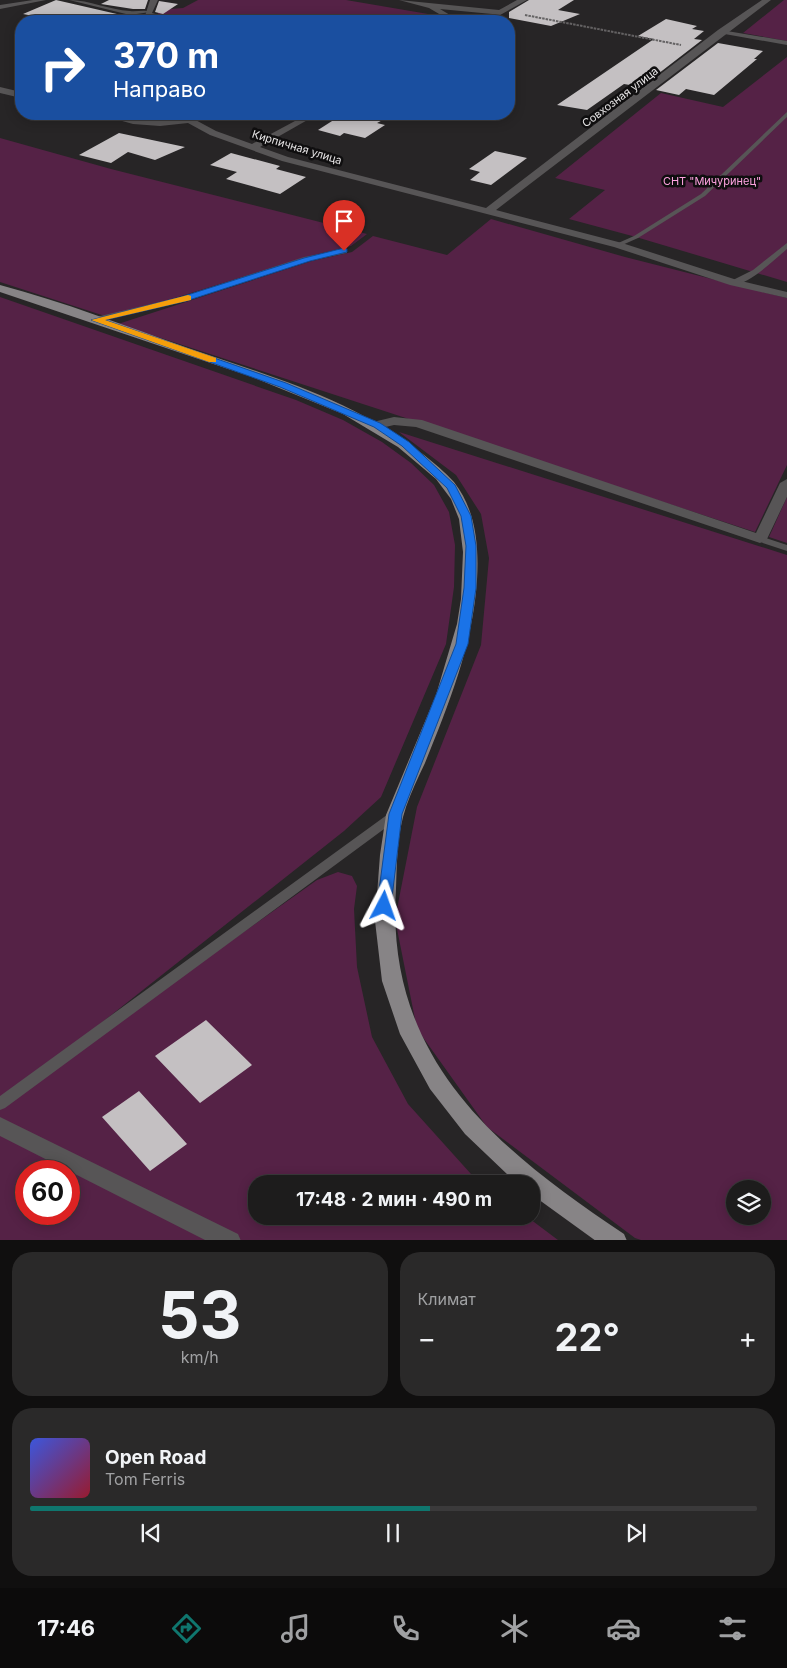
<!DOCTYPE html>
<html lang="ru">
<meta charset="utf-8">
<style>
body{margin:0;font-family:Inter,sans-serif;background:#2a2929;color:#f1f3f6;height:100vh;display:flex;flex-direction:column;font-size:19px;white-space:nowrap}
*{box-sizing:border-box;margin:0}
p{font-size:16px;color:#a0a1a3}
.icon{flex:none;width:28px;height:28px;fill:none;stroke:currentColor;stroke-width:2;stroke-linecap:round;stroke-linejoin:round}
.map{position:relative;height:1240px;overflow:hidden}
.sheet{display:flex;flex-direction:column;gap:12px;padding:12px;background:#100f0f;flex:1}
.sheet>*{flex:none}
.top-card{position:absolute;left:15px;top:15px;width:500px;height:105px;border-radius:20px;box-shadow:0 2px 12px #0003,0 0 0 1px #3b3a3b;background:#1a4fa0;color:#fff;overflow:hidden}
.buttons{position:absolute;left:726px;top:1180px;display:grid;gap:10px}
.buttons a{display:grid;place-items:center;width:45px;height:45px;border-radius:50%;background:#1d1c1c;box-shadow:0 2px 12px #0003,0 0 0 1px #3b3a3b;font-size:25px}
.speed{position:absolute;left:15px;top:1160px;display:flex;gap:10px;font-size:25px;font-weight:700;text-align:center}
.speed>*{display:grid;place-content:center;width:65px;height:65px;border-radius:50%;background:#1d1c1c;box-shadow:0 2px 12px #0003,0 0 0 1px #3b3a3b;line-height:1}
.speed .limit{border:8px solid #d22;background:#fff;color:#111}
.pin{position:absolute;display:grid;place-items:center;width:42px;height:42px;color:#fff;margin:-51px -21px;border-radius:50% 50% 50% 0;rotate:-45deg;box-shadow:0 0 5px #0007}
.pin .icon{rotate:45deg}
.me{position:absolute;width:55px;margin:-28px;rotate:4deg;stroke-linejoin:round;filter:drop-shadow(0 0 4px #0008)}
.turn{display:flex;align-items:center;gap:18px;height:105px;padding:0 15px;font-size:22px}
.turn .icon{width:65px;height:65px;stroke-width:2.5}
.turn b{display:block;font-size:35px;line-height:42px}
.big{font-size:38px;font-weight:700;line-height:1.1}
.sheet .tile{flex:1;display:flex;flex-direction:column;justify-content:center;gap:8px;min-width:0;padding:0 18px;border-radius:20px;background:#2a2929}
.sheet .dial{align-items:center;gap:0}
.dial b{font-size:65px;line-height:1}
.song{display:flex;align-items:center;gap:15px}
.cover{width:60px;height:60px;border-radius:8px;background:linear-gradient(135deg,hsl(230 70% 55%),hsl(350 70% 35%))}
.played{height:5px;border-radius:2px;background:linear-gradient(90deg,#0f766e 55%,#3b3a3b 55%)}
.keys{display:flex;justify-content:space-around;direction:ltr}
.heat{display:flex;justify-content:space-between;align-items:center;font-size:28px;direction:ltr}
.sheet .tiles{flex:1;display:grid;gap:12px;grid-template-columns:1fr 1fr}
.tile:last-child{grid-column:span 2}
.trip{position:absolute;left:248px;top:1175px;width:292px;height:50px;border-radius:20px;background:#1d1c1c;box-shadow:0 2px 12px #0003,0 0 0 1px #3b3a3b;font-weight:700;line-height:50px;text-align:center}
.menu{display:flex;height:80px;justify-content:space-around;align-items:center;background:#0c0b0b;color:#a0a1a3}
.menu .icon{width:35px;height:35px}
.menu .selected{color:#0f766e}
.menu b{font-size:22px;color:#f1f3f6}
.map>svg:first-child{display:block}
</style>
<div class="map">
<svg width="787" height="1241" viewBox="0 0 787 1241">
<rect width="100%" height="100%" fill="#272526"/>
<path fill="#552246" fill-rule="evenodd" d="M198 0H346L434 15 423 21H192L158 14V10L183 8Z
M784 0H787V41L743 33Z
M787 57V282L636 237 569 219 605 190 555 178 661 93 723 107Z
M0 138 111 169 367 234 351 246 306 257 111 318 0 282Z
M491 219 625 257 787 298V465L755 532 118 324 312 261 352 252 373 236 447 255Z
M0 297 296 400 343 420 382 442 411 463 434 485 449 512 455 545 454 587 446 644 381 797 344 831 0 1103Z
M399 432 787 555V1240H641L635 1238 487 1127 417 1029 395 919 417 807 481 645 489 558 481 514 456 475ZM735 1189H762V1216H735Z
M787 497V543L769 537Z
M338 872 352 876 357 886 354 909 357 967 372 1037 408 1104 471 1174 484 1184H256V1216H526L558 1240H0V1105L317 880ZM26 1171H69V1214H26Z"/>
<path fill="#c4c0c2" d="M56 0 130 17 143 15 145 18 155 20 59 21 23 14Z
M109 0H148L145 9H133L101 4Z
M529 0H574L558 10 580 14 551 26 509 18V12Z
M159 1 178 4 163 14 155 12Z
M666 19 697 26 692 29 704 31 694 39 702 40 641 87 624 84 587 110 557 105 654 39 638 36Z
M718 43 763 51 754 59H757L714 95 686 89 679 95 656 90Z
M343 114H394L377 123 385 125 365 138 344 133 340 136 318 130Z
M119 133 185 147 155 160 128 152 111 163 79 155Z
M495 151 527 158 491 185 470 180 480 172 469 169Z
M231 153 280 166 276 169 306 177 280 194 226 179 237 172 210 165Z
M206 1020 252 1065 200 1103 155 1056Z
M139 1091 187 1144 150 1171 102 1117Z"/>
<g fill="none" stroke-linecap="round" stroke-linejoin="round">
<path stroke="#646263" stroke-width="2" stroke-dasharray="2.5 1" stroke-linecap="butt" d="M525 15 681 45"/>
<path fill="#575556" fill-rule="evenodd" d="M33 0H46L0 9V5Z
M69 0C90 0 109 10 130 11 137 12 144 9 150 12L130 15Z
M721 30 787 41V45L719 33V31Z
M787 112V117L705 196 638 238 620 246H616V244L634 236 701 194Z
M787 243V249C775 259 748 286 731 285V281L753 270Z
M344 249H347V253L309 261 186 301 96 321 92 319 96 317 181 297 304 257Z
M760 536 787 545V551L757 541 755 539 757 537Z
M395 811 399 812 401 815 399 818 5 1108 0 1110V1096L391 812Z"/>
<path fill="#575556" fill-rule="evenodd" d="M150 0H158L152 13 181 21H168L145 16Z
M399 0 499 10 517 0H527L493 19 489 17 492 14 440 9 460 21H451L429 8Z
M762 0H771L496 210 622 243 737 280 787 292V298L730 285 614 247 282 161 210 135 188 123 160 126 133 124 97 114H113L160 120 190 117 216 131 252 144 308 114H318L260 147 288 157 486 208 718 30Z
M0 87 21 92V98L0 93Z
M394 417 422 420 756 533 780 483 787 479V497L767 539 760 543 416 427 394 425 377 429 371 425 373 422Z
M0 1117 238 1234 241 1241H207L0 1136Z"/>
<path fill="#878486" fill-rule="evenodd" d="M0 285C64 302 126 326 188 348 270 376 355 400 424 455 434 463 445 472 454 482 476 510 479 546 477 580 473 644 449 704 425 763 418 778 411 792 406 807 397 833 397 862 396 889 385 1058 495 1148 624 1234L627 1241H596L531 1194V1184H519L508 1175 465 1134 430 1089 400 1034 382 981 375 921 380 855 386 815 436 695 457 624 461 599 463 552 459 519 451 499 436 479 398 447 343 414 252 377 0 292Z"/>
</g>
<path fill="#1a73e8" stroke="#114b97" d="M344 248 347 249V252L310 261 186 301 105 320 286 383 380 423 409 442 455 485 471 516 476 546V588L468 644 402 814 391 906 389 910H379L377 906 389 814 456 644 464 588 466 546 461 516 447 488 402 446 374 427 280 387 91 320 181 297 304 258Z"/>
<path fill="#f59e0b" d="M188 295 191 296V300L105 320 216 358V362H209L91 320Z"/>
<g text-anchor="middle" stroke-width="5" stroke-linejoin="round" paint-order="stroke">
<g font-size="11" fill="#e7e5e6" stroke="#0f0e0f">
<text transform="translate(620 97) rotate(-37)" y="4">Совхозная улица</text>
<text transform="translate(297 147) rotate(17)" y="4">Кирпичная улица</text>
</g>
<g font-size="11" fill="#fea2e0" stroke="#0f0e0f">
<text x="712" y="185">СНТ "Мичуринец"</text>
</g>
</g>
</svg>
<div class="buttons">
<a><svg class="icon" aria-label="layers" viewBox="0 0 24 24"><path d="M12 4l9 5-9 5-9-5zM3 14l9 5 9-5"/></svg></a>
</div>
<div class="speed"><div class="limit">60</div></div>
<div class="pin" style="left:344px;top:251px;background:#d93025"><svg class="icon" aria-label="arrive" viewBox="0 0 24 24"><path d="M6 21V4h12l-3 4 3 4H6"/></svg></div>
<svg class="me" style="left:384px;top:906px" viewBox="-20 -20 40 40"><path d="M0-17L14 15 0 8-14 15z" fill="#1a73e8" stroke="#fff" stroke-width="4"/></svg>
<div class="trip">17:48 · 2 мин · 490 m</div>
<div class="top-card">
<div class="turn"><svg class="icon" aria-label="right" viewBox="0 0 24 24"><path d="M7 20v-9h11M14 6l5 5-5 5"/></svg><div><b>370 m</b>Направо</div></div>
</div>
</div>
<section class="sheet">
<div class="tiles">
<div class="tile dial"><b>53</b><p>km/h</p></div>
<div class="tile"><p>Климат</p>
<div class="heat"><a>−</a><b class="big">22°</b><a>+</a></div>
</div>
<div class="tile">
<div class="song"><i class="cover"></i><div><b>Open Road</b><p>Tom Ferris</p></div></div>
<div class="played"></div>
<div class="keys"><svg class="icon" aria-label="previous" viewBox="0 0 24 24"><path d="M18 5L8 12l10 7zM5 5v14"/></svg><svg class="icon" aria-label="pause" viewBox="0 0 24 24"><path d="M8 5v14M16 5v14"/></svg><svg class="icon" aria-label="next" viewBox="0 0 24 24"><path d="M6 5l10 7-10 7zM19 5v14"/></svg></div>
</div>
</div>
</section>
<nav class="menu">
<b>17:46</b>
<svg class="icon selected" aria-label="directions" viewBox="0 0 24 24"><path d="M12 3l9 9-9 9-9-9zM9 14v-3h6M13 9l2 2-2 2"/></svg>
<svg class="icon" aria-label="music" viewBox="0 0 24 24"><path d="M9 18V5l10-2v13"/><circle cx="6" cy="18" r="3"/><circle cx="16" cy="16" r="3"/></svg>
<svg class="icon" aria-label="phone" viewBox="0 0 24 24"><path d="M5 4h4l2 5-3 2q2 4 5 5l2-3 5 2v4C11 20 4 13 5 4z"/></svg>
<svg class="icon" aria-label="climate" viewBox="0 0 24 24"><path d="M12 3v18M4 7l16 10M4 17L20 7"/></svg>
<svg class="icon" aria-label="car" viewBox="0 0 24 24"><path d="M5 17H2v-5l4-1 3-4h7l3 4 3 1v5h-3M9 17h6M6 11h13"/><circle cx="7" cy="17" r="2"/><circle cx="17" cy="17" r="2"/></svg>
<svg class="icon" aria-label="filters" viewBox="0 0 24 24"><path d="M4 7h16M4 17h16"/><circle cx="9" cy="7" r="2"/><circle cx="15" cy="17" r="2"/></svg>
</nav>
